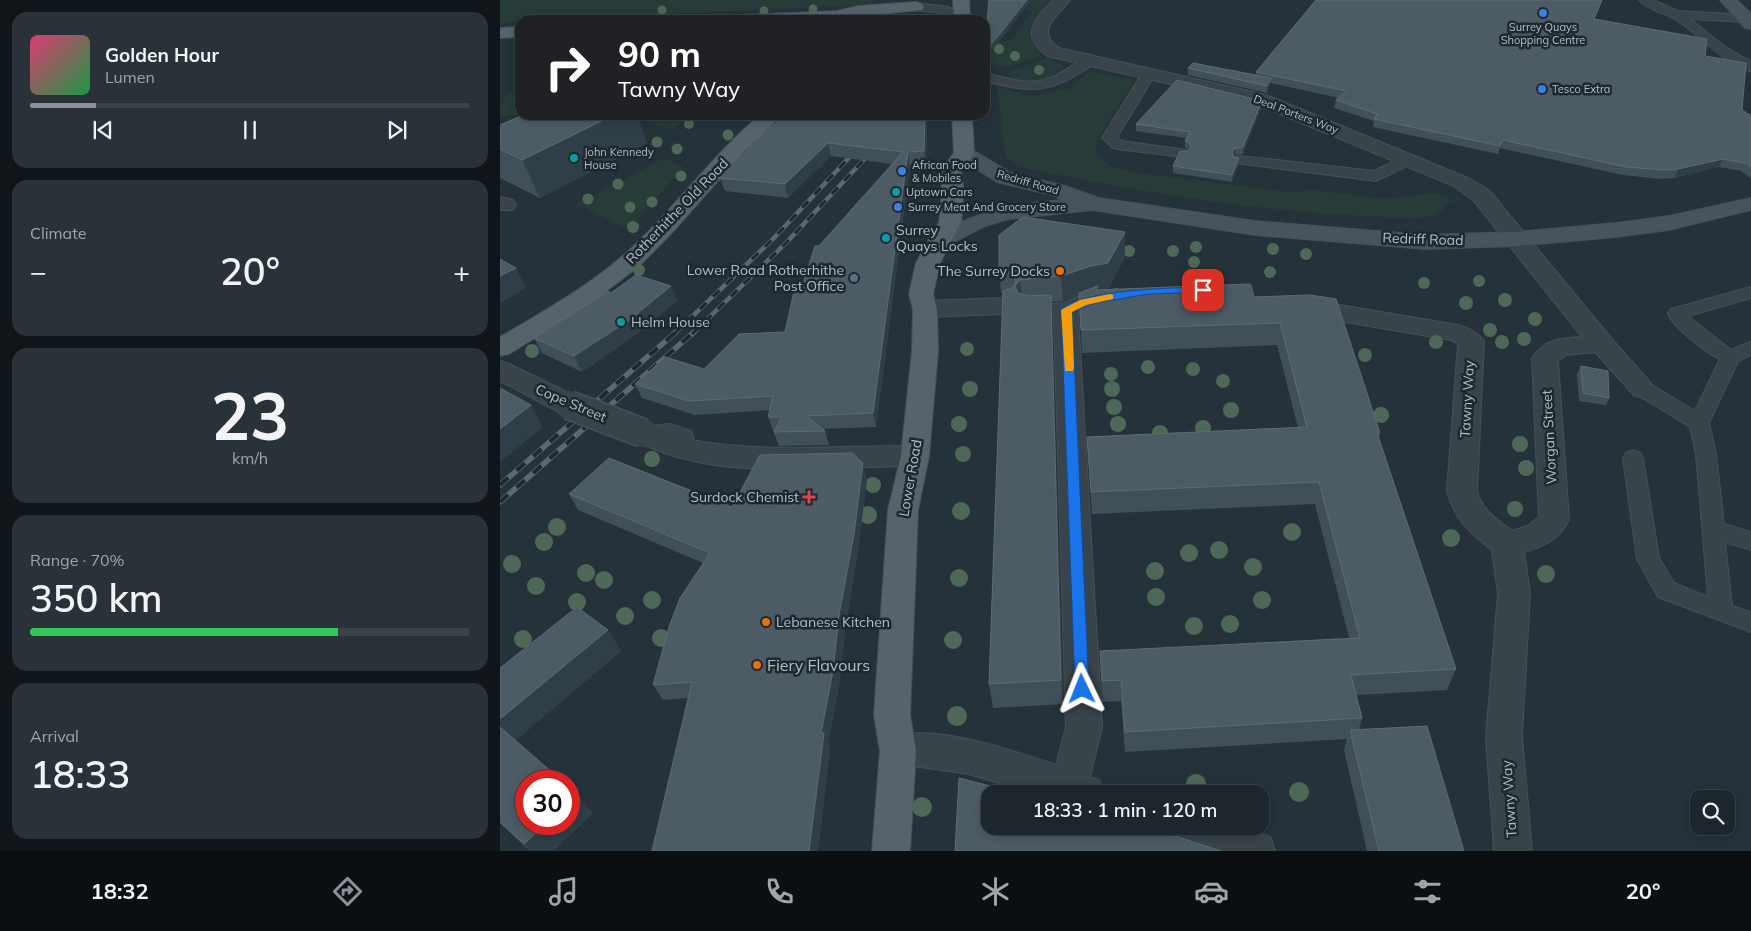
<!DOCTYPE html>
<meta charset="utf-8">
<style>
body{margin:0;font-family:Mulish,sans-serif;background:#293238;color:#f1f3f6;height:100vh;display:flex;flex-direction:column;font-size:19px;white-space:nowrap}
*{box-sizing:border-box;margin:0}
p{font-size:16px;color:#a0a5a9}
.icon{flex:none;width:28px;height:28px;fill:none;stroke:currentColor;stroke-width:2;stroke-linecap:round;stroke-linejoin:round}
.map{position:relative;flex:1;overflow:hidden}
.drawer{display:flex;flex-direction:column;gap:12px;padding:12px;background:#0f1518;width:500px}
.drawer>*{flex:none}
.banner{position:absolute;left:15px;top:15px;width:475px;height:105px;border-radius:15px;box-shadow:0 2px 8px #0003,0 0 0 1px #3a4348;background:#202124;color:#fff;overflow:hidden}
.fabs{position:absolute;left:1190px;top:790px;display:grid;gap:10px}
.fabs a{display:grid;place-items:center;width:45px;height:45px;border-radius:10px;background:#1c262c;box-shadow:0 2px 8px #0003,0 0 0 1px #3a4348;font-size:25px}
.speed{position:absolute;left:15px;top:770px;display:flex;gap:10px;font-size:25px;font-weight:700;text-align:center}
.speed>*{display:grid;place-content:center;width:65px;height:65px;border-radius:50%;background:#1c262c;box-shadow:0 2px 8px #0003,0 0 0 1px #3a4348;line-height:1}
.speed .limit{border:8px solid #d22;background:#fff;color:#111}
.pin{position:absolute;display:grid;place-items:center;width:42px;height:42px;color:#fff;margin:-21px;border-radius:10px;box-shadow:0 2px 8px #0006}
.me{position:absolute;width:55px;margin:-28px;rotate:358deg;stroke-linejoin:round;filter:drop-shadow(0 0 4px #0008)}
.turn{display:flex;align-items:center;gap:18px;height:105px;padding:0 20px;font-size:22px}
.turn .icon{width:65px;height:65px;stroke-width:2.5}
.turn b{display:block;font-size:35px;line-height:42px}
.big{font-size:38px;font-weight:600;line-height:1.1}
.drawer .widget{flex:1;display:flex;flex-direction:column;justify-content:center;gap:8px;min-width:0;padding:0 18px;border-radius:15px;background:#293238}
.drawer .dial{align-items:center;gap:0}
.dial b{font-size:65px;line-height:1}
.song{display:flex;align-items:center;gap:15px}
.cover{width:60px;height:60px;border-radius:8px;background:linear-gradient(135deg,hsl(340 70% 55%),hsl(140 70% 35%))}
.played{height:5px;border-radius:2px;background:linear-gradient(90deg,#8c9099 15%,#3a4348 15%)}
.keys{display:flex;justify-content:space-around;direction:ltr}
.heat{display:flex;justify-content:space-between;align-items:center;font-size:28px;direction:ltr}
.charge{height:8px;border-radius:4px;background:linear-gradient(90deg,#34c759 70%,#3a4348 0)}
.trip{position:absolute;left:481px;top:785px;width:288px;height:50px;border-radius:15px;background:#1c262c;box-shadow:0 2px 8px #0003,0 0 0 1px #3a4348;font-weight:600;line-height:50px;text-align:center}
.tab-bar{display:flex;height:80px;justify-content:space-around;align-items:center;background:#0b0f12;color:#a0a5a9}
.tab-bar .icon{width:35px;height:35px}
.tab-bar .selected{color:#8c9099}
.tab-bar b{font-size:22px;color:#f1f3f6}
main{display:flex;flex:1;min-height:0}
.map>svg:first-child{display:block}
</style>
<main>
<section class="drawer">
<div class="widget">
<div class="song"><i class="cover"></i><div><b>Golden Hour</b><p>Lumen</p></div></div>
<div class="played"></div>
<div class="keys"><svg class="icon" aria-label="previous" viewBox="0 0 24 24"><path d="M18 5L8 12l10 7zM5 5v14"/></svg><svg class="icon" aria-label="pause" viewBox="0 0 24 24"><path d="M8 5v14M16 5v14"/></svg><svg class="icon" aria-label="next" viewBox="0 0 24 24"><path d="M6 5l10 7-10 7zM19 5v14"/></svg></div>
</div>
<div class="widget"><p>Climate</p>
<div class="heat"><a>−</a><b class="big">20°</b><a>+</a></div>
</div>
<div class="widget dial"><b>23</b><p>km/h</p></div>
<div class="widget"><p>Range · 70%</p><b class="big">350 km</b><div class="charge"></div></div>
<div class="widget"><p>Arrival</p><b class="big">18:33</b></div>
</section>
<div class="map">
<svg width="1251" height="851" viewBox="0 0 1251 851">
<rect width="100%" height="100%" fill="#25323a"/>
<path fill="#273b39" d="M0 0H374L373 4 57 20H20V22L0 23Z
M532 0H551C534 20 519 31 542 55 518 63 485 83 485 41H511L532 12 524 11Z
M548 58 565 66V71C546 80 530 86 509 78L508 72Z
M589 72 632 79 634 81 596 142C594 162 614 168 630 172L797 193 810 190 885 199 935 193 955 202H948C943 216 925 217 913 218 798 215 682 200 570 177 555 174 515 169 506 157 504 154 499 95 497 86 511 91 526 97 541 95 551 93 557 88 568 90Z
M20 92V115L0 116V106L8 93Z
M132 115H199L169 130Z
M164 158 184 167 128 229 77 204Z"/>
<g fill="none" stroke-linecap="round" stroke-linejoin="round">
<g stroke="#454f56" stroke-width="2">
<path id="lane" d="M1139 0H1153L1178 11 1249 15 1251 18 1245 22 1190 19 1224 46 1251 62V71C1220 63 1200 33 1173 18 1162 12 1148 10 1139 0Z
M416 3 449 7 466 20H452L442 13 412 10 410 7 412 4Z
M588 58 593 59 594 62 593 65C549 93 535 94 485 81V73C510 79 533 88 557 75 567 70 577 61 588 58Z
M648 71 655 75 617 137 622 141 687 150 689 153 687 156 682 157 618 149 613 148 602 138 641 75Z
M740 156 874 171 903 157H913L915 160 913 163 876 181 735 163 733 160 735 157Z
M1251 287V298L1188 316 1231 350 1251 342V355L1238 361 1209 423 1216 454 1224 524 1251 532V550L1225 542 1232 606 1251 612V632L1158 597 1137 559 1123 458 1126 453 1133 450 1140 453 1143 458 1159 558 1174 583 1208 597 1196 454 1190 427 1136 394 1133 389 1136 384 1143 382 1150 384 1195 411 1220 359C1207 353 1171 326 1168 313L1171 309Z
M170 424 191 431 197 449 194 454 187 456 180 454 175 440C162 436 149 442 136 438L133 433 136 428Z"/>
</g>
<g stroke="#454f56" stroke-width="2">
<path id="street" d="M553 0H570C558 17 534 30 559 48L766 95 968 178 989 190 1110 337 1156 389 1152 395 1143 398 1134 395 1095 352 1066 355 1058 361 1069 520C1059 539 1044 547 1024 552L1030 593 1022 737 1032 851H994L986 737 998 593 992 550C970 533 954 519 947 491L958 344 951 340 805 315 796 312 793 307 796 302 805 299 958 325C968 328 978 332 984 341L977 491C982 510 997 520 1012 531L1027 526 1039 517 1032 358C1044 339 1062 338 1082 337L973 200 954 186 753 103 547 56C519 35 534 20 553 0Z
M0 197 13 200 16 205 13 210H0Z
M616 289 624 291 628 296 624 301 597 307 578 314 602 727 590 777 599 780 604 794H536L469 774 421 767 398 768 385 763 380 751 385 739C431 721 511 750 556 765L566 727 554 318 531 320 522 317 519 312 522 307 563 303 583 295Z
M505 298 514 301 517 306 514 311 505 314 425 317 416 314 413 309 416 304 425 301Z
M0 361 9 364 79 398 82 405 79 412 69 414 59 412 0 381Z
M143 423C158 427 171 436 186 439 261 454 339 445 415 446L425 449 429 456 425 463 415 466C332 466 233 481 154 449 144 445 135 442 129 433L133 426Z
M664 826H740L770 837 775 851H701L669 839Z"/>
</g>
<g stroke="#454f56" stroke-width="2">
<path id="secondary" d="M1220 0H1237L1251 14V29L1245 28Z
M464 147 471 149 511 173 565 186 599 198 755 221 926 235 1015 232 1116 223 1169 216 1251 198V210L1169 230 1116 237 1015 246 926 249 755 235 593 210 508 219 483 227 448 245 440 247 432 245 429 240 432 235C479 212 512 203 564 200L552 195 497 182 457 157 454 153 457 149Z"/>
</g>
<g stroke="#454f56" stroke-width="2">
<path id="primary" d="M453 0H469L470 20H454Z
M416 2 422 4 424 7 422 10 358 16 341 20H235L237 16 243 15 337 11 358 6Z
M20 27V37L0 38V28Z
M260 115H282L246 149 170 235 138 267 85 307 9 354 0 356V337C48 309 98 281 138 242 180 201 215 153 260 115Z
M452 115H472L474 153 461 171 464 192 461 222 440 263 433 294 437 309 438 351 429 456 418 510 410 715 416 751 410 851H372L380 751 374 715 388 510 401 456 412 351 413 309 409 294 416 263 439 222 442 192 441 171 454 153Z"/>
</g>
<use href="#lane" fill="#39434a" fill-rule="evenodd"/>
<use href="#street" fill="#39434a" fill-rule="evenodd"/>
<use href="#secondary" fill="#47545d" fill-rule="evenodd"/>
<use href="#primary" fill="#57636a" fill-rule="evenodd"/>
<g stroke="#5b6871" stroke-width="4.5">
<path id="rail-far1" d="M174 334 274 238 358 148
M192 334 286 243 374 149"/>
</g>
<g stroke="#5b6871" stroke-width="5.5">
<path id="rail" d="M0 485 176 332
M0 502 194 332"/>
</g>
<use href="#rail-far1" stroke="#1e282f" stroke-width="3" stroke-dasharray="9" stroke-linecap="butt"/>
<use href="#rail" stroke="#1e282f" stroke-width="4" stroke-dasharray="11" stroke-linecap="butt"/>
<g stroke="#454f56" stroke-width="31" stroke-linecap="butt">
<path id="street-bridge" d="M69 405 143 433"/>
</g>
<use href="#street-bridge" stroke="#39434a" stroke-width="28"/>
</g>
<g fill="#4d6857">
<circle cx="313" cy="9" r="4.5"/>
<circle cx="162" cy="10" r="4.5"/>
<circle cx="264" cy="11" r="4.5"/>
<circle cx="499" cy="49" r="5"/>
<circle cx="515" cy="56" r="5"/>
<circle cx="539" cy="70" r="5"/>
<circle cx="189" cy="124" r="5"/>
<circle cx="228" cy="135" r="5.5"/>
<circle cx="157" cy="142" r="5.5"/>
<circle cx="177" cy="149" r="5.5"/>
<circle cx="181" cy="176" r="5.5"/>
<circle cx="118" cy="184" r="5.5"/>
<circle cx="88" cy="199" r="5.5"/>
<circle cx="152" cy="202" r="5.5"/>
<circle cx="130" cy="207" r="5.5"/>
<circle cx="133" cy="227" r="6"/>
<circle cx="696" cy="247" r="6"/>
<circle cx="773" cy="249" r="6"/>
<circle cx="629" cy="251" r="6"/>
<circle cx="673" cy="251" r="6"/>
<circle cx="806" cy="254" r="6"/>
<circle cx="694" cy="262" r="6"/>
<circle cx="139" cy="270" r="6"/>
<circle cx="770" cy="272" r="6"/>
<circle cx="979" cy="281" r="6"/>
<circle cx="924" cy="283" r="6"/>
<circle cx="1005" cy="300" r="7"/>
<circle cx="966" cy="303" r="7"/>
<circle cx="1035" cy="319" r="7"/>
<circle cx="990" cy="330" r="7"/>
<circle cx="1024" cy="339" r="7"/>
<circle cx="936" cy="342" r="7"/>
<circle cx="1002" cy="342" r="7"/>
<circle cx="467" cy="349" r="7"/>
<circle cx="32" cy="351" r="7"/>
<circle cx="865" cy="355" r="7"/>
<circle cx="648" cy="367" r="7"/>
<circle cx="693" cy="369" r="7"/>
<circle cx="611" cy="374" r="7"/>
<circle cx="723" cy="381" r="7"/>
<circle cx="470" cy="389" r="8"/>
<circle cx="612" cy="389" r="8"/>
<circle cx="614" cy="407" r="8"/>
<circle cx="731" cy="410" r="8"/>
<circle cx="881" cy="415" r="8"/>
<circle cx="459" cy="424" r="8"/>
<circle cx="618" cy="424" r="8"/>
<circle cx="703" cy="428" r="8"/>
<circle cx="660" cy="433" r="8"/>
<circle cx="1020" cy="444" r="8"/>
<circle cx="463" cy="454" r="8"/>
<circle cx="152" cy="459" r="8"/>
<circle cx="1026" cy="468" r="8"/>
<circle cx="373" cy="485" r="8"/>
<circle cx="1015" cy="509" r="8"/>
<circle cx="461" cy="511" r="9"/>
<circle cx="368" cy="515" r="9"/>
<circle cx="57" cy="527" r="9"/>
<circle cx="792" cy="532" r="9"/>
<circle cx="951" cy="538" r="9"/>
<circle cx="44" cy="542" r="9"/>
<circle cx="719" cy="550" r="9"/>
<circle cx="689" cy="553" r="9"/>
<circle cx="12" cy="564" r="9"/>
<circle cx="753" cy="567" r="9"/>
<circle cx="655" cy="571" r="9"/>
<circle cx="86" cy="573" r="9"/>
<circle cx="1046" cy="574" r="9"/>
<circle cx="459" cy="578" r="9"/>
<circle cx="104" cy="580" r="9"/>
<circle cx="36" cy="586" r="9"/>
<circle cx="656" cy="597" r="9"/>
<circle cx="152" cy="600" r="9"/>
<circle cx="762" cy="600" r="9"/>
<circle cx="77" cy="602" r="9"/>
<circle cx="125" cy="616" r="9"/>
<circle cx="730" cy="624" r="9"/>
<circle cx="694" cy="626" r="9"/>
<circle cx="161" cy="638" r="9"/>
<circle cx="23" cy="639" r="9"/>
<circle cx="453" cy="640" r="9"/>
<circle cx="457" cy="716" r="10"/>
<circle cx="696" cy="784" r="10"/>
<circle cx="799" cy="792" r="10"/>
<circle cx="422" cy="807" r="10"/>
</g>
<path fill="#414f58" d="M1095 19 1205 56 1242 110 1251 116V178L1241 171 1219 167 1174 178 1161 179 1123 175 1000 148 998 154 873 127 874 121 834 108 836 100 839 98 770 83 767 93 688 75V68L756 75V72Z
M761 108 743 154 735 155 734 156 739 158 738 165 732 182 673 173V166L689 149 685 148V141L686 138 636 131V124Z
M0 125 147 143 40 198 0 178Z
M427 126 426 164 410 165 376 427 322 429 325 431 329 445 279 446 268 417 270 410 195 415 142 398 135 384 204 369 285 332 319 246 392 164 331 156 288 198 225 191 220 178 244 149Z
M625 232V257L609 288 603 289 754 297 810 295 880 433 879 438 956 669 947 690 856 695 862 718 859 729 964 851H867L844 750 847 739 625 752 621 701 602 702 600 651 849 638 815 504 592 514 587 437 798 428 777 345 582 353 579 295 563 301 551 302 563 704 493 708 489 684 503 292H501L499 267Z
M171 286 177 301 134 336 82 372 42 353 34 338 111 293Z
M1081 366 1109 398 1106 405 1079 401 1077 374Z
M367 479 358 550 345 631 339 686 328 743 330 748 318 851H152L188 698 163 700 153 685 203 563 78 510 69 494 232 507Z
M108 630 121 651 15 740 93 813 53 851H30L0 823V668Z"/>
<path fill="#303f47" d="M527 0H532L485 59V52Z
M771 78 770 85 767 93V86Z
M762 101 761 108 743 154V147Z
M114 115H137L147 143 40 198 22 160Z
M425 115H429L427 126 426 164 424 151Z
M328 143 331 156 288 198 285 184Z
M735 148V155L731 159 732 152Z
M408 152 410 165 376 427 373 413Z
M739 158 738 165 732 182V175Z
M1223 159 1219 167 1174 178 1178 169Z
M625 232V257L609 288 591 291 563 301 561 276Z
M16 268 26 288 0 303V276Z
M520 280 522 305 515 286Z
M171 286 177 301 134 336 82 372 74 356Z
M551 295 552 320 563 704 561 680Z
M31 405 43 427 0 462V429Z
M363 463 367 479 358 550 345 631 339 686 328 743 330 748 318 851H309L321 733Z
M108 630 121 651 13 743 0 728V719Z
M77 795 93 813 53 851H31L24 844 45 824H69V802Z"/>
<path fill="#4d5b64" stroke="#5d6b73" d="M489 0H527L485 52V45Z
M816 0H1102L1094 19 1207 39 1205 56 1246 63 1242 110 1251 116V167L1245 163 1223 159 1178 169 1164 170 1126 167 1003 140 1000 146 874 119 877 114 836 100 846 91 756 72Z
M693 63 771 78 767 86 688 68Z
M677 80 762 101 743 147 735 148 732 152 734 157 739 158 732 175 673 166 680 151H688L691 147 689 142 685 141 690 132 636 124Z
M23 115H114L22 160 0 149V125Z
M286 115H425L424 151 408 152 373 413 307 416 325 431 274 432 282 417H268L273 396 189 401 135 384 165 357 204 369 239 334 285 332 295 287H302L315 246H319L403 152 328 143 285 184 220 178 244 149Z
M523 217 625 232 608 263 591 266 561 276 520 280 515 286 518 293 528 296 551 295 561 680 489 684 503 291 512 288 516 282 513 275 503 271V267H499V235Z
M0 259 16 268 0 276Z
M136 275 171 286 128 321 74 356 34 338 108 291 111 293Z
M748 284 751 285 754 297 810 295 836 299 880 433H877L956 669 851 675 862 718 625 732 621 680 602 681 600 651 860 638 819 482 591 492 587 437 807 427 780 323 581 330 579 293 598 286 596 290Z
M1081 366 1108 371 1109 398 1083 393Z
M0 388 31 405 0 429Z
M352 453 363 463 354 534 339 615 333 671 321 733H324L309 851H152L192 682 153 685 169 627 180 598 210 553 69 494 109 458 232 507 260 455Z
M77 607 108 630 0 719V668Z
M927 726 964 851H879L850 730Z
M0 727 62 781H26V824H45L24 844 0 822Z
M459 778 522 794H490V826H644L721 851H455Z
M69 787 77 795 69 802Z"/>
<path fill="#1a73e8" stroke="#114b97" d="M703 287 706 288V292L648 294 595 303 572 312 589 689 587 693 582 695 577 693 575 689 561 310C582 289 673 288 703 287Z"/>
<path fill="#f59e0b" d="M610 294 613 295V299L586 305 572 312 574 368 573 371H565L561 310 580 300Z"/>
<g fill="#3f7fe0" stroke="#1e282f" stroke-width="2">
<circle cx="1043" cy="13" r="5"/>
<circle cx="1042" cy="89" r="5"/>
<circle cx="402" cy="171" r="5"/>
<circle cx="398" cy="207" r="5"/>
</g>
<g fill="#0f9aa8" stroke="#1e282f" stroke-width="2">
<circle cx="74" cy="158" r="5"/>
<circle cx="396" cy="192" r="5"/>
<circle cx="386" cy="238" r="5"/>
<circle cx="121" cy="322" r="5"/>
</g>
<g fill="#e8710a" stroke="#1e282f" stroke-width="2">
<circle cx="560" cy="271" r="5"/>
<circle cx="266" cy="622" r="5"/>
<circle cx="257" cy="665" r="5"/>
</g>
<circle fill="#5c6f8a" stroke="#1e282f" stroke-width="2" cx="354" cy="278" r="5"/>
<path fill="#e0444e" stroke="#1e282f" stroke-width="2" d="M306.5 489.5h5v5h5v5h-5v5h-5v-5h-5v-5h5z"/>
<g text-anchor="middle" stroke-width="5" stroke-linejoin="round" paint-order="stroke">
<g font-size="11" fill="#b4bec6" stroke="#1e282f" text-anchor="start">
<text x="1043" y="31" text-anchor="middle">Surrey Quays<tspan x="1043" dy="13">Shopping Centre</tspan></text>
<text x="1052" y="93">Tesco Extra</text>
<text x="84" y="156">John Kennedy<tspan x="84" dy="13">House</tspan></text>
<text x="412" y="169">African Food<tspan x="412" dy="13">&amp; Mobiles</tspan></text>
<text x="406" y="196">Uptown Cars</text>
<text x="408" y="211">Surrey Meat And Grocery Store</text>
</g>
<g font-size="11" fill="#b4bec6" stroke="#1e282f">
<text transform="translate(796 114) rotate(21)" y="4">Deal Porters Way</text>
<text transform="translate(528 182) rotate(16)" y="4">Redriff Road</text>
</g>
<g font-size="14" fill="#b4bec6" stroke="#1e282f">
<text transform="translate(177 211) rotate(-46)" y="5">Rotherhithe Old Road</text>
<text transform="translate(923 239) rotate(2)" y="5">Redriff Road</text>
<text transform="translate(967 399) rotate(-87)" y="5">Tawny Way</text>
<text transform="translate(71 403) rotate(23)" y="5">Cope Street</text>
<text transform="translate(1049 437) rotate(-93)" y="5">Worgan Street</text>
<text transform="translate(410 478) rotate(-80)" y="5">Lower Road</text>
<text transform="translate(1009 799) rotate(-94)" y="5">Tawny Way</text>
</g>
<g font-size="14" fill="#b4bec6" stroke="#1e282f" text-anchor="start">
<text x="396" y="235">Surrey<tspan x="396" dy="16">Quays Locks</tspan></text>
<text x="344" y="275" text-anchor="end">Lower Road Rotherhithe<tspan x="344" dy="16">Post Office</tspan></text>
<text x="550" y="276" text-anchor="end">The Surrey Docks</text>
<text x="131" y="327">Helm House</text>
<text x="299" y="502" text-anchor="end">Surdock Chemist</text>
<text x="276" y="627">Lebanese Kitchen</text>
</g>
<g font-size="16" fill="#b4bec6" stroke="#1e282f" text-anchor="start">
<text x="267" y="671">Fiery Flavours</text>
</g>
</g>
</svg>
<div class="fabs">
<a><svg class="icon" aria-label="search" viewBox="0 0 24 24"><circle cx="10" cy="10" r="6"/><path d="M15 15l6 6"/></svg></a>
</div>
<div class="speed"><div class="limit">30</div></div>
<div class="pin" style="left:703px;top:290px;background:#d93025"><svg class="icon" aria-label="arrive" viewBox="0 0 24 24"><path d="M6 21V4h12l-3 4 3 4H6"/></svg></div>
<svg class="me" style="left:582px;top:689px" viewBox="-20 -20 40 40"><path d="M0-17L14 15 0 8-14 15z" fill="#1a73e8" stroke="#fff" stroke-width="4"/></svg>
<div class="trip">18:33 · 1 min · 120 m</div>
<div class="banner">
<div class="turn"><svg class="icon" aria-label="right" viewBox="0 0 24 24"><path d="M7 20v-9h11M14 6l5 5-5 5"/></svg><div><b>90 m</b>Tawny Way</div></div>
</div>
</div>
</main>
<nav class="tab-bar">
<b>18:32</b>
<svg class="icon selected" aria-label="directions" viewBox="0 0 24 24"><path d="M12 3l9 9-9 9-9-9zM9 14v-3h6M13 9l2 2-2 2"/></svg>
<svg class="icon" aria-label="music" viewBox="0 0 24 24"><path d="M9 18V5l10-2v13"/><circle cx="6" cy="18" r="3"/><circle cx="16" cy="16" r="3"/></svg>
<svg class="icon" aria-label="phone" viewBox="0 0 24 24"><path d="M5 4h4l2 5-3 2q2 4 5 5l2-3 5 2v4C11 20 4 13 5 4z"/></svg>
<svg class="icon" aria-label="climate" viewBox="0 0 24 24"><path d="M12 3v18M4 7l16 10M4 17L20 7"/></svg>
<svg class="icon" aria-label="car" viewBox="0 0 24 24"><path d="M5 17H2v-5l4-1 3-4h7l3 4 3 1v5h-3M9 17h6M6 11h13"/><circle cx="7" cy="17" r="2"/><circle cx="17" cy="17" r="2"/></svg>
<svg class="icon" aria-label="filters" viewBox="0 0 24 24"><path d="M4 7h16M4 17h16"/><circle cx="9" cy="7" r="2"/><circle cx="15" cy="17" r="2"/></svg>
<b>20°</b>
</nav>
